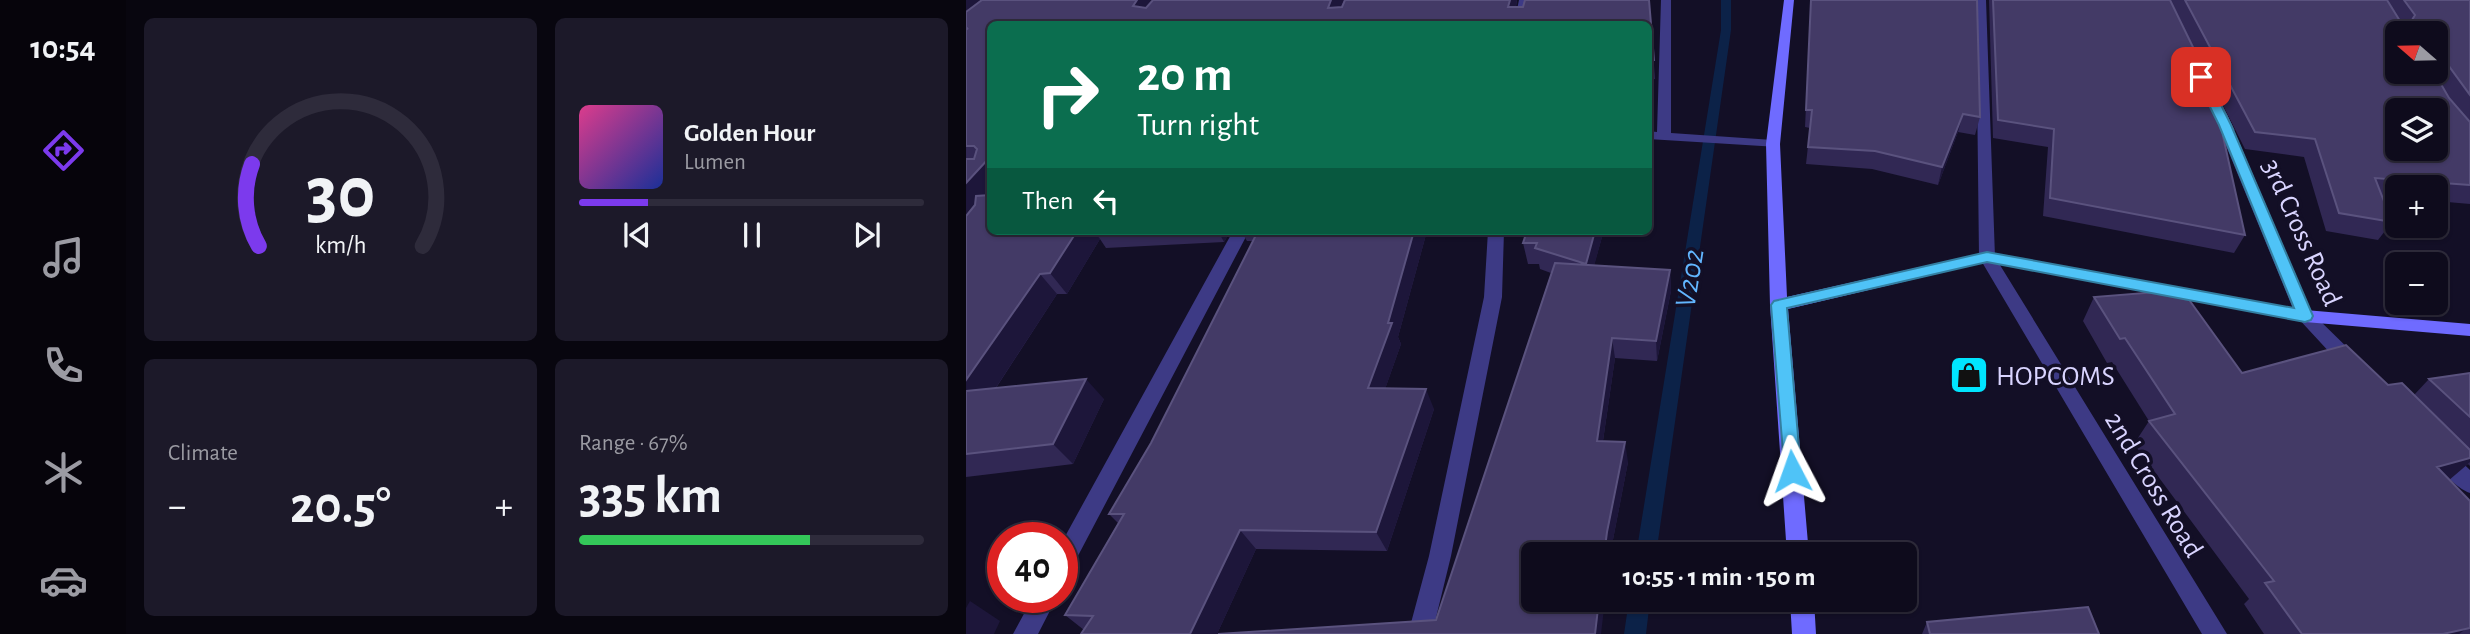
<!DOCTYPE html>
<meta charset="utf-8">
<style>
body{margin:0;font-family:"Alegreya Sans",sans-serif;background:#1c1929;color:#f1f3f6;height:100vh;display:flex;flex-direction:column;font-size:26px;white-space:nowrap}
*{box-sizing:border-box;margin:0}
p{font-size:23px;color:#9b9ba3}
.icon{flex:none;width:38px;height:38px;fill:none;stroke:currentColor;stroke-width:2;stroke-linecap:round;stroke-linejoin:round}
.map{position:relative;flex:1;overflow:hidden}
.drawer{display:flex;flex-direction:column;gap:18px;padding:18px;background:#08060f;width:840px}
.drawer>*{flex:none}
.guide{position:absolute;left:21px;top:21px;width:665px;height:214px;border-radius:10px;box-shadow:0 2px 5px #0004,0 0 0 2px #2e2b3b;background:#0b6e4f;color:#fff;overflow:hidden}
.needle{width:46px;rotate:290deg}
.buttons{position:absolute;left:1419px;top:21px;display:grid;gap:14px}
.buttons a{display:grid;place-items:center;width:63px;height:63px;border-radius:10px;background:#0e0b1c;box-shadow:0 2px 5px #0004,0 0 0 2px #2e2b3b;font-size:35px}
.speed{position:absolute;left:21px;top:522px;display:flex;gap:14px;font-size:35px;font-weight:700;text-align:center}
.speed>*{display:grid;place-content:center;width:91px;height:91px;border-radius:50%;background:#0e0b1c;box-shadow:0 2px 5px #0004,0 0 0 2px #2e2b3b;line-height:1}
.speed .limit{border:10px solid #d22;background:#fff;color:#111}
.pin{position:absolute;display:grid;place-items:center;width:60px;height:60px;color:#fff;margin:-30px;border-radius:14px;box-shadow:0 4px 10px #0006}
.me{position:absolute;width:77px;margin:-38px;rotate:356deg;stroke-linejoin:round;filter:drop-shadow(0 0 5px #0008)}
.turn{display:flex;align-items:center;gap:24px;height:147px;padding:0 35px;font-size:32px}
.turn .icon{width:91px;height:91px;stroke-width:2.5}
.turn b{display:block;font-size:49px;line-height:60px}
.then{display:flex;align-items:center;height:66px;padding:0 35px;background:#0003;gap:14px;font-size:26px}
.big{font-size:52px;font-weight:700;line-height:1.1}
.drawer .tile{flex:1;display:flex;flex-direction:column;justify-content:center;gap:10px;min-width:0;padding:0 24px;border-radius:10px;background:#1c1929}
.drawer .dial{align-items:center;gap:0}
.dial svg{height:182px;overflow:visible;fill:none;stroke:#2e2b3b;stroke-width:7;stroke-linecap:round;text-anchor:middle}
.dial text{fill:#f1f3f6;stroke:none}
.song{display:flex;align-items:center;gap:21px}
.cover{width:84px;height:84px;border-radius:10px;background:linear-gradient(135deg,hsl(330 70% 55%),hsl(230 70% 35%))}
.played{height:7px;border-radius:4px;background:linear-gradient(90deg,#7c3aed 20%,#2e2b3b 20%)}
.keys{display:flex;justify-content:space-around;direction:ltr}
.heat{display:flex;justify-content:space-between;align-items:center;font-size:38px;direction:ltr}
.charge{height:10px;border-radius:5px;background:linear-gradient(90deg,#34c759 67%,#2e2b3b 0)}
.drawer .tiles{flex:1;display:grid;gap:18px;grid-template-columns:repeat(2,1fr)}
.trip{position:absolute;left:555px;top:542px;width:396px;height:70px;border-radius:10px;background:#0e0b1c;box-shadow:0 2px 5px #0004,0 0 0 2px #2e2b3b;font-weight:700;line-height:70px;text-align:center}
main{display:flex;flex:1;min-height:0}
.menu{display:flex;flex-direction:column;width:126px;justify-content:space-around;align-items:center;background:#06040b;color:#9b9ba3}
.menu .icon{width:49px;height:49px}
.menu .current{color:#7c3aed}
.menu b{font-size:32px;color:#f1f3f6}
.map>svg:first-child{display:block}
</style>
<main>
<nav class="menu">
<b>10:54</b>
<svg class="icon current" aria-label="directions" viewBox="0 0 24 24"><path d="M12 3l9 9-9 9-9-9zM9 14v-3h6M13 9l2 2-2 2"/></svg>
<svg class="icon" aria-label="music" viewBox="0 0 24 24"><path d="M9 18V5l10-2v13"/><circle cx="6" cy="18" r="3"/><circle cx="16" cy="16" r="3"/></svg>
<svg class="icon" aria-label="phone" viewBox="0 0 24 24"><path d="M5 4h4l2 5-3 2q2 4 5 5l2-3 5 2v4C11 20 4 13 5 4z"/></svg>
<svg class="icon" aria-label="climate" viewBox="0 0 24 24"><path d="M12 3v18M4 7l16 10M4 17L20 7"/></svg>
<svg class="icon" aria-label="car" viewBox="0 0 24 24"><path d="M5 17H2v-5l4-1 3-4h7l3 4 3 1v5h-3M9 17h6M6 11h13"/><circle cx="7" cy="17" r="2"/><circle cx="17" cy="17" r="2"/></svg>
</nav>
<section class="drawer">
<div class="tiles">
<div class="tile dial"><svg viewBox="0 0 100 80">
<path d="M14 69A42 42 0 1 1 86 69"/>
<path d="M14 69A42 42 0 0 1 11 33" stroke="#7c3aed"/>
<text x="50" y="56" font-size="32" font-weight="700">30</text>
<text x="50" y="72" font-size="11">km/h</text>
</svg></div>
<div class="tile">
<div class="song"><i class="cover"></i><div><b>Golden Hour</b><p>Lumen</p></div></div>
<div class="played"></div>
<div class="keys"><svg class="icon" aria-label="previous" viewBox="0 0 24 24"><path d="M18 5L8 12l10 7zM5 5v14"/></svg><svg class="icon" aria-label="pause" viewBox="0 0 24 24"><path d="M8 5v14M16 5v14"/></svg><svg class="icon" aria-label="next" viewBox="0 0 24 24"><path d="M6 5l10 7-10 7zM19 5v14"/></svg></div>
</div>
<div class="tile"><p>Climate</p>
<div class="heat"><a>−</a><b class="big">20.5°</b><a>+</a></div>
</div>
<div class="tile"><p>Range · 67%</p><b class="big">335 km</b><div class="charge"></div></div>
</div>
</section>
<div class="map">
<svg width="1504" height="634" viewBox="0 0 1504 634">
<rect width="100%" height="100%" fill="#130f26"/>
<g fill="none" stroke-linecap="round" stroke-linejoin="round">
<path fill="#0c2248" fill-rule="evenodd" d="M755 0H765V30L690 555H670L755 30Z
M663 600H684L680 634H658Z"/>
<path fill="#3d3a85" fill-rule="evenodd" d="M553 0H563L559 24H548Z
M695 0H705V133L807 140 812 141V147L682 139V131L691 132Z
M1010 0H1020L1029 257 1261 634H1236L1013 257Z
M1254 110 1261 114 1346 313 1393 359 1395 364 1393 369H1379L1330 316 1247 114Z
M267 231H283L104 571 96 574V542Z
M522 231H538L536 297 485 556 466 634H442L463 556 518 297Z
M1477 448 1484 451 1504 470V493C1490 488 1473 470 1467 457L1470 451Z
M67 597H91L72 634H47Z"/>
<path fill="#6f6bff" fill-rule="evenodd" d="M818 0H828L814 144 821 297 1021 252 1339 310 1504 324V336L1339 322 1021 262 822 309 843 555H821L804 305 800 144Z
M824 600H848L850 634H826Z"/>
</g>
<path fill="#312854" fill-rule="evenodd" d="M0 0H551L550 7H557L683 0 689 79 682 80V24H24V231H265L258 242 140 248 134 239 101 294H91L30 388 138 399 107 464 0 477Z
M845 0H1011L1014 117 1009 135 992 132 972 185 906 169 840 164 844 128 839 127Z
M1023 0H1204L1267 129 1259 145 1279 235 1268 253 1077 216 1082 147 1027 138Z
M1204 0H1504V204L1470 201V187H1432V198L1417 197 1426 222 1412 240 1360 231 1338 157 1279 149ZM1470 33V72H1432Z
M275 231H461L432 337 435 344 419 389 468 409 421 551 290 549 251 634 118 630 99 615 152 523 143 514 185 443 287 241H281Z
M636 237 628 265 704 270 705 291 691 361 649 358 637 441 662 462 644 555H567L470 620 585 273 574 269 573 264H562L557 243Z
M1128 297 1276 373 1422 385 1448 395 1463 379 1504 373V466L1502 464 1483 480 1504 501V634H1298L1278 604 1283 599 1168 444 1183 421 1146 362 1141 363 1117 321Z
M961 622 1133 634H956Z"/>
<path fill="#1d163a" d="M0 0H31L0 27Z
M171 0H196L176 24 167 6Z
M365 0H378L369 24 362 8Z
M544 0H551L546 24 542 7Z
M997 114 992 132 972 185 976 167Z
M24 157V195L6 215 0 235V183Z
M111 231H128L134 239 101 294 84 273Z
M252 231H265L258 242Z
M448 231H461L432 337 435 344 412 409 402 388Z
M629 231H636V237L623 285 620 264Z
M704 270 705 291 691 361 690 341Z
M74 274 91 294 14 412 0 399V380Z
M646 338 649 358 634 461 631 441Z
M120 379 138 399 107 464 87 444Z
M460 389 468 409 421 551 410 532Z
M659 442 662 462 644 555H638L641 532Z
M1504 458V462L1483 480 1471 467Z
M274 530 290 549 251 634H224Z
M633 600H639L635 634H629Z
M4 601 34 621 28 634H0V608Z
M1503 627 1493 634H1477Z"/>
<path fill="#433a66" stroke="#5a527e" stroke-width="2" fill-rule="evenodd" d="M16 0H171L167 6 180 8 187 0H365L362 8 376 7 379 0H544L542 7H557L559 0H683L688 60H682V24H24V157L0 183V159H8L11 149 8 146H0V30L2 28 0 29V12Z
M845 0H1011L1014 117 997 114 976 167 909 151 842 147 846 110H840Z
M1027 0H1204L1267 129 1260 128 1261 136H1257L1279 235 1084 198 1088 129 1032 120Z
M1219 0H1421L1434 21 1443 25 1449 15 1438 0H1504V95L1474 54 1470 53V33H1432V72H1468L1483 98 1504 122V185L1409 178 1426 222 1373 213 1349 139 1289 132ZM1432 110H1470V149H1432Z
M24 195V231H111L84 273 74 274 0 380V216L9 205 10 196Z
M292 231H448L422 323H426L402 388 460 389 410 532 274 530 224 634H115L127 616 99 615 158 514H143L185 443Z
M561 231H629L620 264 569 248 571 243H557Z
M589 263 704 270 690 341 646 338 631 441 659 442 641 532 638 555H567V600H633L629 634H252L470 620Z
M1216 290 1276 373 1380 345 1422 385 1436 383 1504 450V458L1471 467 1504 501V628L1477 634H1336L1299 583 1308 581 1183 421 1209 414 1159 338 1154 339 1128 297Z
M1504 373V417L1463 379Z
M120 379 87 444 0 454V391Z
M1122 607 1133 634H964L961 622Z"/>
<path fill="#4fc3f7" stroke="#337fa1" stroke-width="2" d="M1235 74 1241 77 1265 125 1347 316 1345 320 1339 322 1021 262 821 308 835 471 832 477H819L805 305 808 301 1021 252 1328 308 1253 125 1229 77Z"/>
<defs>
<g id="shop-square" transform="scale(2.0125)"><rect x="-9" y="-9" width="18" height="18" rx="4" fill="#00e5ff" stroke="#130f26"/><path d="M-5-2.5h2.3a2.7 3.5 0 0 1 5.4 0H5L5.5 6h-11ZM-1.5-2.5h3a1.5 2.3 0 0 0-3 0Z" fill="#111"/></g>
</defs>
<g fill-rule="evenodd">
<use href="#shop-square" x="1003" y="375"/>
</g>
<g text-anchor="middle" stroke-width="7" stroke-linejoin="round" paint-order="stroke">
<g font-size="28" fill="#d9d4ff" stroke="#130f26">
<text transform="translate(1337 232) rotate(66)" y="10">3rd Cross Road</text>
<text transform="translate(1189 484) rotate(59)" y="10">2nd Cross Road</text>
</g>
<g font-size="28" fill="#d9d4ff" stroke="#130f26" text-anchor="start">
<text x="1030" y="385">HOPCOMS</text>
</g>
<g font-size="30" font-style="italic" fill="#62b6ff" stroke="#130f26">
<text transform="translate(723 278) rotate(-81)" y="10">V202</text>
</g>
</g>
</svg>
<div class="buttons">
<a><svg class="needle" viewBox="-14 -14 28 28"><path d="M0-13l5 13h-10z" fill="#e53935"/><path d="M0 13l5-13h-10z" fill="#9b9ba3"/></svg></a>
<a><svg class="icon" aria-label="layers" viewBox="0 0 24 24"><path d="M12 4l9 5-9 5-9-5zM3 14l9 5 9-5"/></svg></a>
<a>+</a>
<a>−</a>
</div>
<div class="speed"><div class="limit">40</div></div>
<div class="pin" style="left:1235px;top:77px;background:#d93025"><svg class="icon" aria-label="arrive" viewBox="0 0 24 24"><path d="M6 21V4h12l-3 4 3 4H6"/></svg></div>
<svg class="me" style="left:826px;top:471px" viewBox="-20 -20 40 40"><path d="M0-17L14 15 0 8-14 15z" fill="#4fc3f7" stroke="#fff" stroke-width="4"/></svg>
<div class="trip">10:55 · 1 min · 150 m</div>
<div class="guide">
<div class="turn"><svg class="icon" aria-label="right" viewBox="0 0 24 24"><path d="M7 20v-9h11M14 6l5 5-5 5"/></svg><div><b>20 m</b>Turn right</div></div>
<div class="then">Then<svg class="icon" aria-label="left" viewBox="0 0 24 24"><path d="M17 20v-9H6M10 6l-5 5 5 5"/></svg></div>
</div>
</div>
</main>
